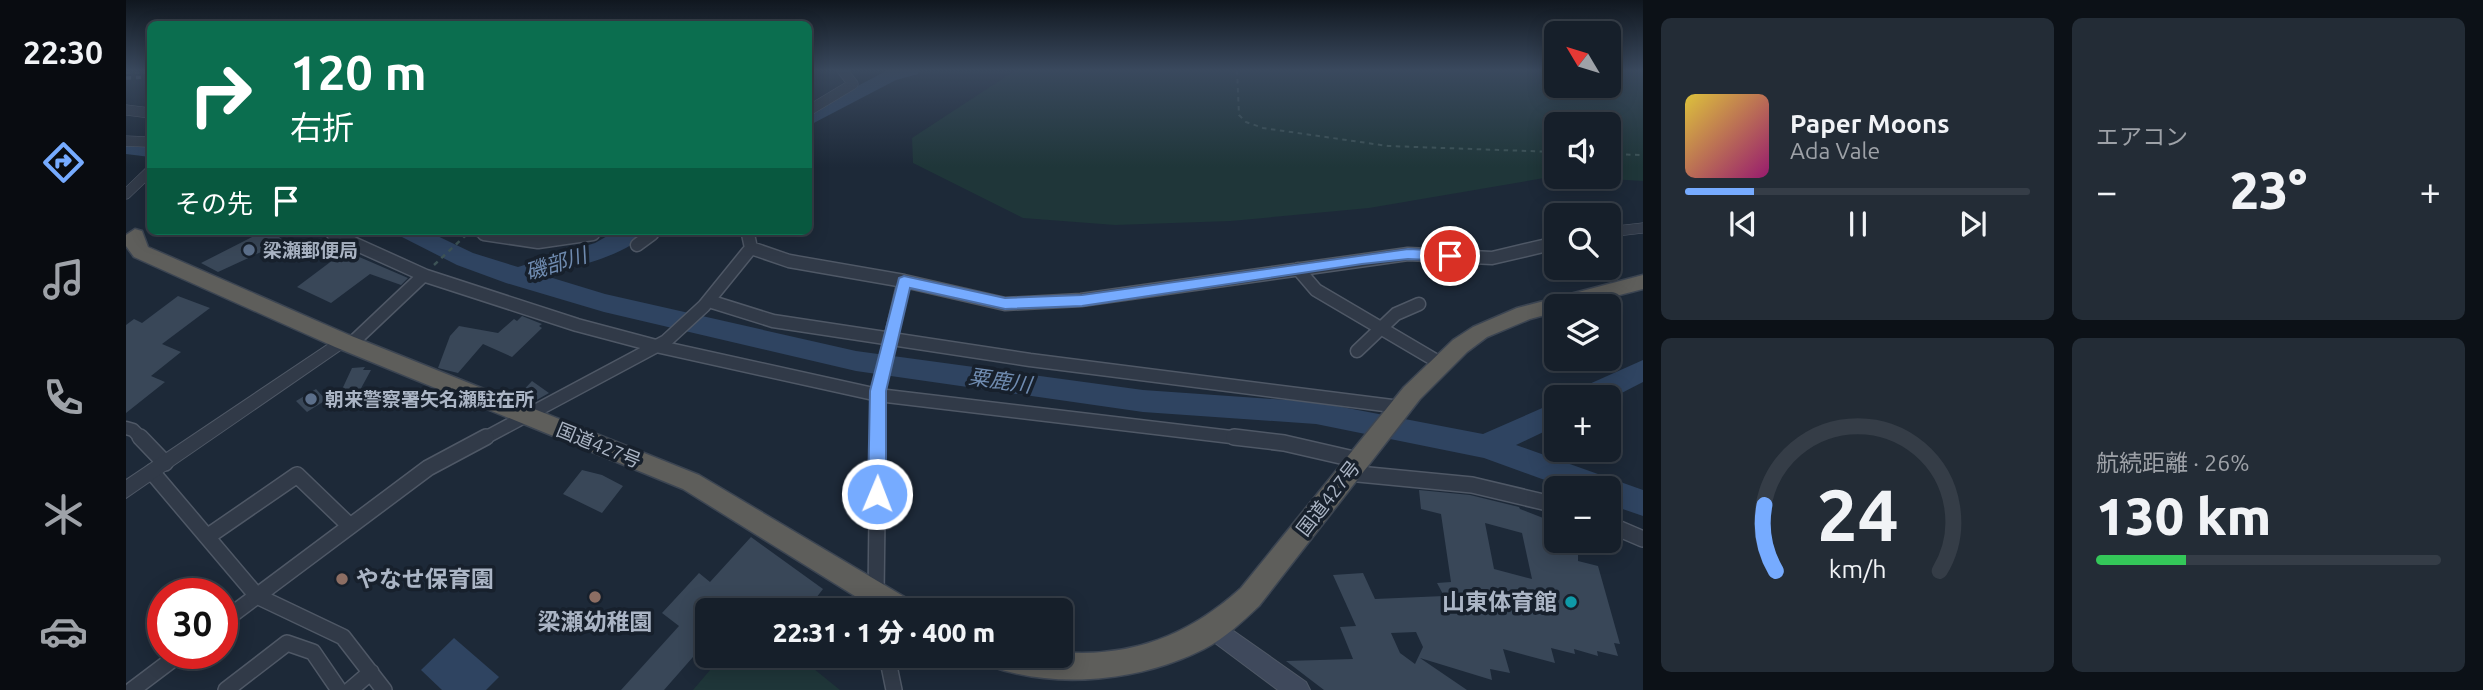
<!DOCTYPE html>
<html lang="ja">
<meta charset="utf-8">
<style>
body{margin:0;font-family:Ubuntu,"Noto Sans JP",sans-serif;background:#232c36;color:#f1f3f6;height:100vh;display:flex;flex-direction:column;font-size:26px;white-space:nowrap}
*{box-sizing:border-box;margin:0}
p{font-size:23px;color:#9ea2a8}
.icon{flex:none;width:38px;height:38px;fill:none;stroke:currentColor;stroke-width:2;stroke-linecap:round;stroke-linejoin:round}
.map{position:relative;flex:1;overflow:hidden}
.panel{display:flex;flex-direction:column;gap:18px;padding:18px;background:#0c1117;width:840px}
.panel>*{flex:none}
.hud{position:absolute;left:21px;top:21px;width:665px;height:214px;border-radius:10px;box-shadow:0 4px 18px #0003,0 0 0 2px #353d47;background:#0b6e4f;color:#fff;overflow:hidden}
.needle{width:46px;rotate:308deg}
.buttons{position:absolute;left:1418px;top:21px;display:grid;gap:14px}
.buttons a{display:grid;place-items:center;width:77px;height:77px;border-radius:10px;background:#161f2a;box-shadow:0 4px 18px #0003,0 0 0 2px #353d47;font-size:35px}
.speed{position:absolute;left:21px;top:578px;display:flex;gap:14px;font-size:35px;font-weight:700;text-align:center}
.speed>*{display:grid;place-content:center;width:91px;height:91px;border-radius:50%;background:#161f2a;box-shadow:0 4px 18px #0003,0 0 0 2px #353d47;line-height:1}
.speed .limit{border:10px solid #d22;background:#fff;color:#111}
.pin{position:absolute;display:grid;place-items:center;width:60px;height:60px;color:#fff;margin:-30px;border:4px solid #fff;border-radius:50%;box-shadow:0 2px 7px #0007}
.me{position:absolute;width:77px;margin:-38px;rotate:1deg;stroke-linejoin:round;filter:drop-shadow(0 0 5px #0008)}
.turn{display:flex;align-items:center;gap:24px;height:147px;padding:0 28px;font-size:32px}
.turn .icon{width:91px;height:91px;stroke-width:2.5}
.turn b{display:block;font-size:49px;line-height:60px}
.then{display:flex;align-items:center;height:66px;padding:0 28px;background:#0003;gap:14px;font-size:26px}
.big{font-size:52px;font-weight:800;line-height:1.1}
.panel .card{flex:1;display:flex;flex-direction:column;justify-content:center;gap:10px;min-width:0;padding:0 24px;border-radius:10px;background:#232c36}
.panel .dial{align-items:center;gap:0}
.dial svg{height:182px;overflow:visible;fill:none;stroke:#353d47;stroke-width:7;stroke-linecap:round;text-anchor:middle}
.dial text{fill:#f1f3f6;stroke:none}
.song{display:flex;align-items:center;gap:21px}
.cover{width:84px;height:84px;border-radius:10px;background:linear-gradient(135deg,hsl(50 70% 55%),hsl(320 70% 35%))}
.played{height:7px;border-radius:4px;background:linear-gradient(90deg,#76abff 20%,#353d47 20%)}
.keys{display:flex;justify-content:space-around;direction:ltr}
.heat{display:flex;justify-content:space-between;align-items:center;font-size:38px;direction:ltr}
.charge{height:10px;border-radius:5px;background:linear-gradient(90deg,#34c759 26%,#353d47 0)}
.panel .tiles{flex:1;display:grid;gap:18px;grid-template-columns:repeat(2,1fr)}
.trip{position:absolute;left:569px;top:598px;width:378px;height:70px;border-radius:10px;background:#161f2a;box-shadow:0 4px 18px #0003,0 0 0 2px #353d47;font-weight:800;line-height:70px;text-align:center}
main{display:flex;flex:1;min-height:0}
.menu{display:flex;flex-direction:column;width:126px;justify-content:space-around;align-items:center;background:#090c11;color:#9ea2a8}
.menu .icon{width:49px;height:49px}
.menu .on{color:#76abff}
.menu b{font-size:32px;color:#f1f3f6}
.map>svg:first-child{display:block}
</style>
<main>
<nav class="menu">
<b>22:30</b>
<svg class="icon on" aria-label="directions" viewBox="0 0 24 24"><path d="M12 3l9 9-9 9-9-9zM9 14v-3h6M13 9l2 2-2 2"/></svg>
<svg class="icon" aria-label="music" viewBox="0 0 24 24"><path d="M9 18V5l10-2v13"/><circle cx="6" cy="18" r="3"/><circle cx="16" cy="16" r="3"/></svg>
<svg class="icon" aria-label="phone" viewBox="0 0 24 24"><path d="M5 4h4l2 5-3 2q2 4 5 5l2-3 5 2v4C11 20 4 13 5 4z"/></svg>
<svg class="icon" aria-label="climate" viewBox="0 0 24 24"><path d="M12 3v18M4 7l16 10M4 17L20 7"/></svg>
<svg class="icon" aria-label="car" viewBox="0 0 24 24"><path d="M5 17H2v-5l4-1 3-4h7l3 4 3 1v5h-3M9 17h6M6 11h13"/><circle cx="7" cy="17" r="2"/><circle cx="17" cy="17" r="2"/></svg>
</nav>
<div class="map">
<svg width="1517" height="690" viewBox="0 0 1517 690">
<rect width="100%" height="100%" fill="#1d2938"/>
<path fill="#1f3639" d="M890 70H1430V86H1482V70H1517V181L1449 177H1482V124H1430V176L1243 208 1105 221 989 225 897 218 787 163 786 138Z
M596 656H672L714 690H567Z"/>
<path fill="#2f4461" d="M328 638 373 677 360 690H316L295 670Z"/>
<g fill="none" stroke-linecap="round" stroke-linejoin="round">
<path fill="#2f4461" fill-rule="evenodd" d="M762 70H794L792 74 770 80 682 126V112Z
M0 142 24 145V157L0 154Z
M270 231H301L347 253 392 267 469 243 490 231H520C505 255 446 267 420 276L479 294 730 351 1017 390 1190 402 1357 434 1430 402V426L1390 445 1517 490V516L1482 504V488H1441L1358 458 1190 424 1017 412 730 371 478 312 380 283 331 265 274 236Z
M1517 360V382L1482 400V397H1448L1452 389Z"/>
</g>
<path fill="#394758" fill-rule="evenodd" d="M138 231H146L166 248 155 255 146 247 92 272 75 263Z
M224 253 282 278 275 285 244 274 205 303 171 287 207 260 213 262Z
M52 296 84 308 36 344 55 352 25 376 39 382 0 413V325L8 319 16 323Z
M396 316 416 324 413 326 416 328 386 357 357 344 332 373 312 368 324 336 333 326 372 333 388 319 391 321Z
M239 367 237 370H245L233 392 229 393 226 397 212 398 226 368Z
M406 381 423 393 407 402 393 395Z
M190 389 200 400 181 412 170 401Z
M456 470 476 475 497 486 476 513 437 494Z
M1293 490 1344 495 1393 507 1394 509 1430 523V541H1452V561L1472 566 1494 644 1488 643 1492 656 1471 651 1472 656 1448 649 1449 654 1425 648 1429 663 1377 649 1384 673 1364 669 1366 680 1294 658 1341 690H1198L1160 661 1227 659 1214 627 1230 626 1207 575 1237 573 1249 599 1318 596 1311 583 1325 582 1315 514 1295 509ZM1359 523 1396 533 1406 579 1368 569ZM1290 632 1297 647 1289 664 1274 653 1265 633Z
M625 537 697 589 680 611H631L616 600 607 611H581V641L538 690H495L553 626 536 613 573 573 584 582Z"/>
<g fill="none" stroke-linecap="round" stroke-linejoin="round">
<g stroke="#4f5866" stroke-width="11">
<path id="minor-far2" d="M0 110 24 113
M682 111 727 84 716 70
M0 141 24 142
M0 194 24 171
M201 231 211 235
M348 231 365 235
M622 231 623 235
M1482 232 1517 228
M461 235 476 231
M524 235 530 231"/>
</g>
<g stroke="#4f5866" stroke-width="15">
<path id="minor-far1" d="M207 234 300 276 451 325 530 346 752 395 1122 439
M358 234 412 242 467 234
M511 245 526 234
M625 248 663 261 778 281 879 304 955 300 1282 254 1366 258 1430 243
M1172 269 1190 290 1314 363
M583 301 647 321 904 360 1274 407
M225 344 298 275
M1231 351 1270 314 1293 304
M0 428 7 430 16 439
M357 439 540 341 578 306 625 248 622 234
M752 439V391L778 281"/>
</g>
<g stroke="#4f5866" stroke-width="18">
<path id="minor" d="M14 437 39 463
M1108 437 1158 443 1232 460
M26 472 131 596 217 637 258 690
M1222 473 1346 485 1430 505
M1482 524 1517 539
M81 537 171 475 223 525
M750 596 752 437
M96 622 302 468 360 437
M761 656 768 690
M6 690 55 653
M100 690 161 643 187 652 213 690
M224 690 245 672"/>
</g>
<g stroke="#4f5866" stroke-width="2">
<path id="tertiary" d="M216 335 224 341 222 345 0 498V480Z"/>
</g>
<g stroke="#4f5866" stroke-width="2">
<path id="secondary" d="M1089 618 1180 682 1184 690H1152L1081 637 1078 629 1081 621Z"/>
</g>
<g stroke="#3c4552" stroke-width="3">
<path id="trunk" d="M9 229 16 231 22 247 223 335 573 475 787 602 791 611H753L557 489 209 347 8 257 0 246V235Z
M1517 275V289L1451 306H1430V312L1404 319 1361 337 1341 352 1294 399 1133 606C1116 622 1099 638 1078 649 1015 681 931 690 864 666L860 656H934V652C1006 658 1063 635 1115 588L1278 387 1327 340 1347 327 1391 308Z"/>
</g>
<path stroke="#3d5356" stroke-width="2" stroke-dasharray="4.5 4.5" stroke-linecap="butt" d="M1111 70 1113 115 1120 122 1137 128 1262 146 1430 152
M0 73H24
M1482 154 1517 155"/>
<path stroke="#3d5356" stroke-width="2.5" stroke-dasharray="5 5" stroke-linecap="butt" d="M308 265 339 236"/>
<use href="#minor-far2" stroke="#313a48" stroke-width="10"/>
<use href="#minor-far1" stroke="#313a48" stroke-width="12"/>
<use href="#minor" stroke="#313a48" stroke-width="15"/>
<use href="#tertiary" fill="#313a48" fill-rule="evenodd"/>
<use href="#secondary" fill="#3f495c" fill-rule="evenodd"/>
<use href="#trunk" fill="#5e5e5b" fill-rule="evenodd"/>
<path stroke="#525e70" stroke-width="3.5" stroke-dasharray="5 5" stroke-linecap="butt" d="M0 78 24 77"/>
</g>
<linearGradient id="sky" x2="0" y2="1"><stop stop-color="#10171f"/><stop offset="0.42" stop-color="#3a495e"/><stop offset="1" stop-color="#3a495e" stop-opacity="0"/></linearGradient>
<rect width="1517" height="167" fill="url(#sky)"/>
<path fill="#76abff" stroke="#4d6fa6" stroke-width="2" d="M1282 249 1324 251 1331 256 1324 261 1282 259 1236 264 956 306 879 309 784 288 760 391V494L757 500 751 502 744 500 742 494 744 391 773 278 778 276 879 298 956 295Z"/>
<g fill="#5c6f8a" stroke="#17202c" stroke-width="2.5">
<circle cx="123" cy="250" r="7"/>
<circle cx="185" cy="399" r="7"/>
</g>
<g fill="#8d6e63" stroke="#17202c" stroke-width="2.5">
<circle cx="216" cy="579" r="7"/>
<circle cx="469" cy="597" r="7"/>
</g>
<circle fill="#0f9aa8" stroke="#17202c" stroke-width="2.5" cx="1445" cy="602" r="7"/>
<g text-anchor="middle" stroke-width="7" stroke-linejoin="round" paint-order="stroke">
<g font-size="19" font-weight="bold" fill="#abb5c5" stroke="#17202c" text-anchor="start">
<text x="137" y="257">梁瀬郵便局</text>
<text x="199" y="406">朝来警察署矢名瀬駐在所</text>
</g>
<g font-size="19" fill="#abb5c5" stroke="#17202c">
<text transform="translate(473 445) rotate(22)" y="7">国道427号</text>
<text transform="translate(1202 498) rotate(-52)" y="7">国道427号</text>
</g>
<g font-size="21" font-style="italic" fill="#708cb1" stroke="#17202c">
<text transform="translate(430 264) rotate(-17)" y="7">磯部川</text>
<text transform="translate(874 381) rotate(8)" y="7">粟鹿川</text>
</g>
<g font-size="23" font-weight="bold" fill="#abb5c5" stroke="#17202c" text-anchor="start">
<text x="230" y="587">やなせ保育園</text>
<text x="1431" y="610" text-anchor="end">山東体育館</text>
<text x="469" y="630" text-anchor="middle">梁瀬幼稚園</text>
</g>
</g>
</svg>
<div class="buttons">
<a><svg class="needle" viewBox="-14 -14 28 28"><path d="M0-13l5 13h-10z" fill="#e53935"/><path d="M0 13l5-13h-10z" fill="#9ea2a8"/></svg></a>
<a><svg class="icon" aria-label="sound" viewBox="0 0 24 24"><path d="M4 9h4l5-4v14l-5-4H4zM17 9q2 3 0 6"/></svg></a>
<a><svg class="icon" aria-label="search" viewBox="0 0 24 24"><circle cx="10" cy="10" r="6"/><path d="M15 15l6 6"/></svg></a>
<a><svg class="icon" aria-label="layers" viewBox="0 0 24 24"><path d="M12 4l9 5-9 5-9-5zM3 14l9 5 9-5"/></svg></a>
<a>+</a>
<a>−</a>
</div>
<div class="speed"><div class="limit">30</div></div>
<div class="pin" style="left:1324px;top:256px;background:#d93025"><svg class="icon" aria-label="arrive" viewBox="0 0 24 24"><path d="M6 21V4h12l-3 4 3 4H6"/></svg></div>
<svg class="me" style="left:751px;top:494px" viewBox="-20 -20 40 40"><circle r="17" fill="#76abff" stroke="#fff" stroke-width="3"/><path d="M0-11L8 9 0 5-8 9z" fill="#fff"/></svg>
<div class="trip">22:31 · 1 分 · 400 m</div>
<div class="hud">
<div class="turn"><svg class="icon" aria-label="right" viewBox="0 0 24 24"><path d="M7 20v-9h11M14 6l5 5-5 5"/></svg><div><b>120 m</b>右折</div></div>
<div class="then">その先<svg class="icon" aria-label="arrive" viewBox="0 0 24 24"><path d="M6 21V4h12l-3 4 3 4H6"/></svg></div>
</div>
</div>
<section class="panel">
<div class="tiles">
<div class="card">
<div class="song"><i class="cover"></i><div><b>Paper Moons</b><p>Ada Vale</p></div></div>
<div class="played"></div>
<div class="keys"><svg class="icon" aria-label="previous" viewBox="0 0 24 24"><path d="M18 5L8 12l10 7zM5 5v14"/></svg><svg class="icon" aria-label="pause" viewBox="0 0 24 24"><path d="M8 5v14M16 5v14"/></svg><svg class="icon" aria-label="next" viewBox="0 0 24 24"><path d="M6 5l10 7-10 7zM19 5v14"/></svg></div>
</div>
<div class="card"><p>エアコン</p>
<div class="heat"><a>−</a><b class="big">23°</b><a>+</a></div>
</div>
<div class="card dial"><svg viewBox="0 0 100 80">
<path d="M14 69A42 42 0 1 1 86 69"/>
<path d="M14 69A42 42 0 0 1 9 40" stroke="#76abff"/>
<text x="50" y="56" font-size="32" font-weight="700">24</text>
<text x="50" y="72" font-size="11">km/h</text>
</svg></div>
<div class="card"><p>航続距離 · 26%</p><b class="big">130 km</b><div class="charge"></div></div>
</div>
</section>
</main>
